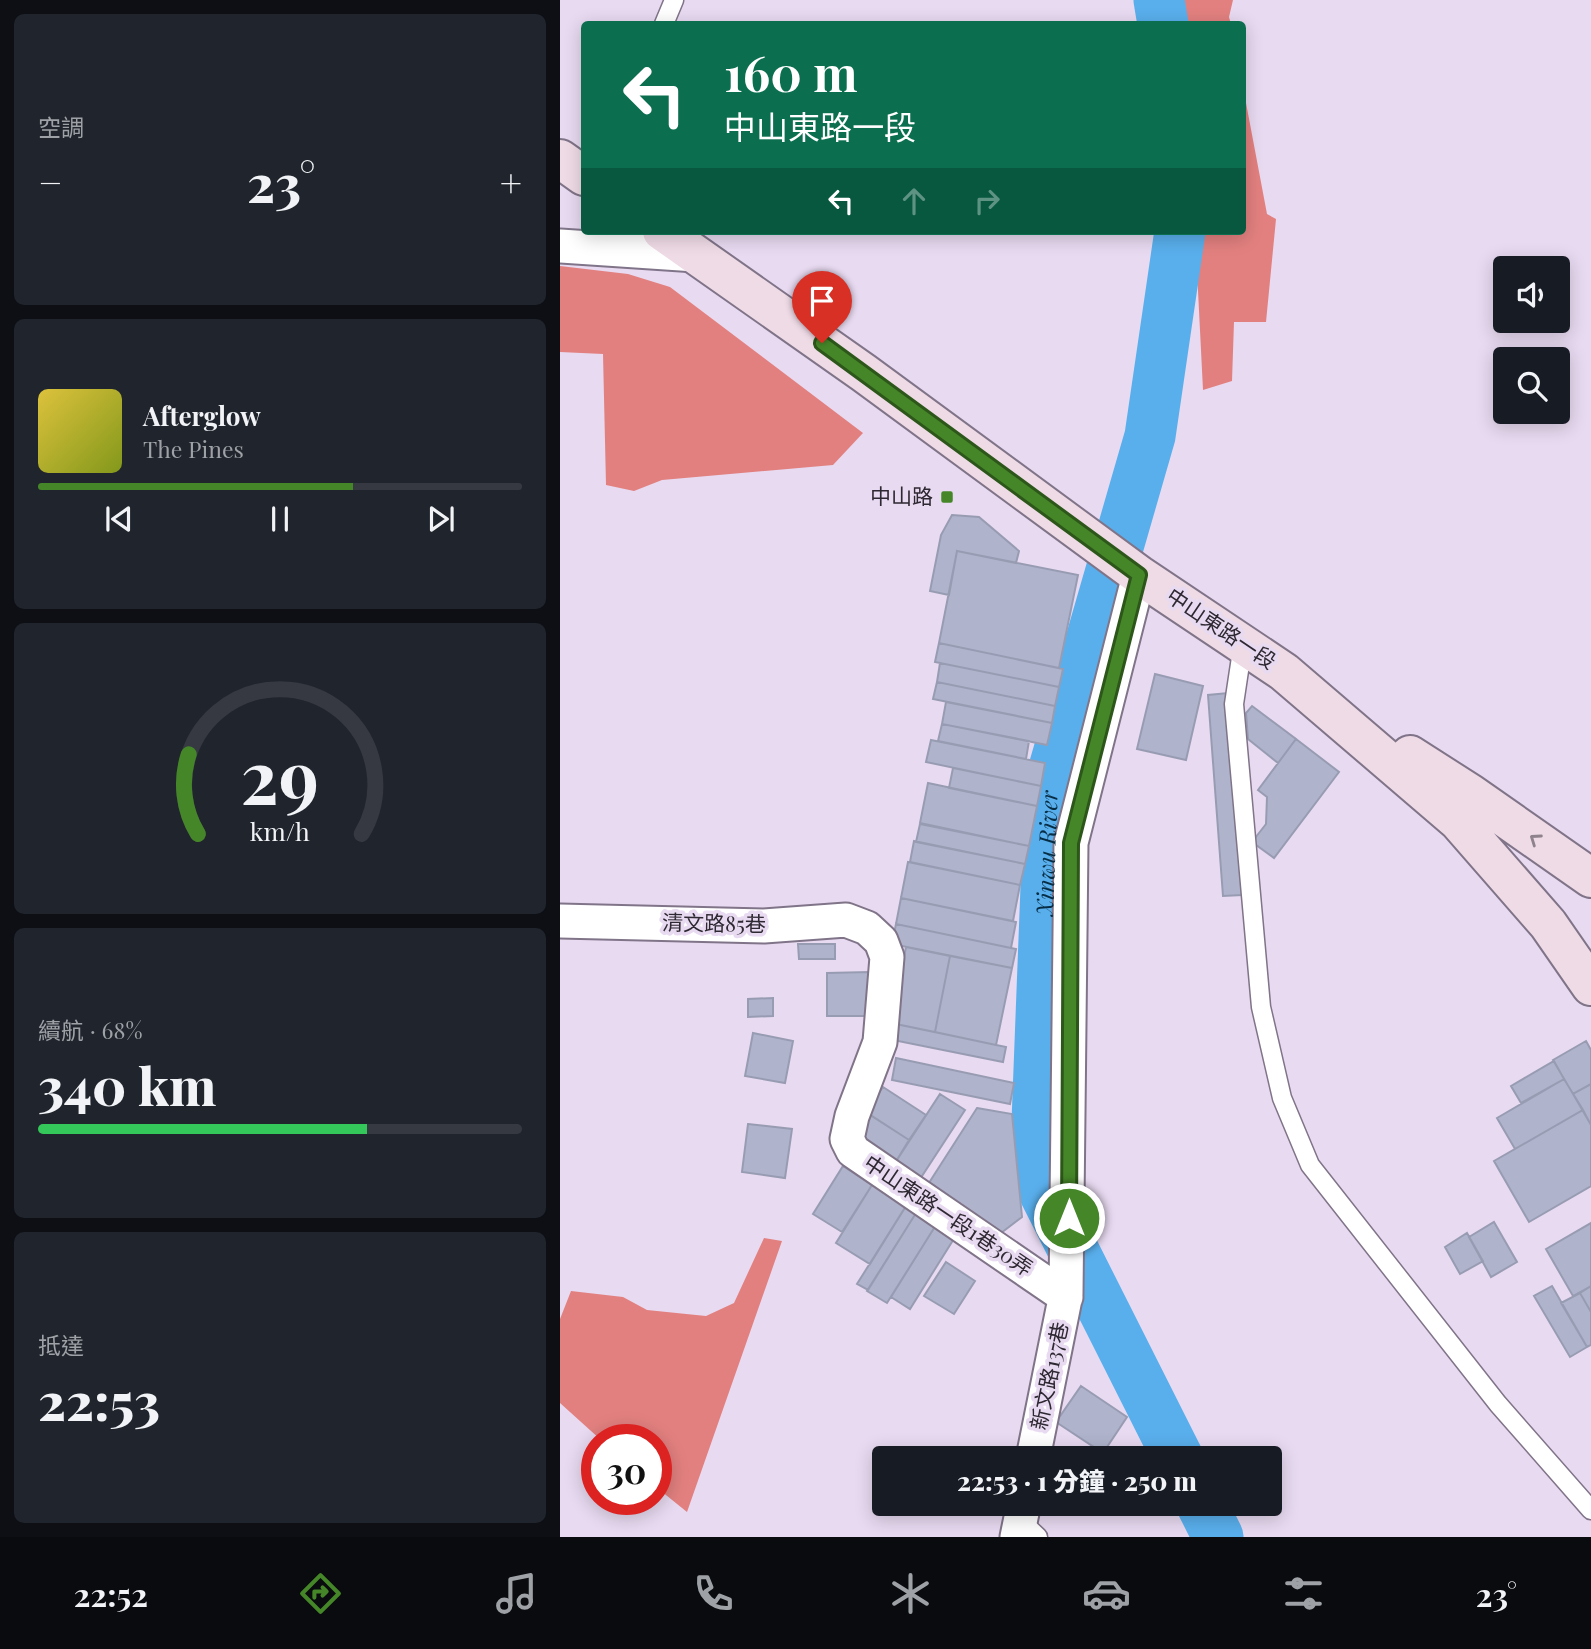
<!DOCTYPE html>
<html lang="zh-TW">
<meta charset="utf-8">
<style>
body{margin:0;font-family:"Playfair Display","Noto Sans TC",serif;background:#20242c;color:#f1f3f6;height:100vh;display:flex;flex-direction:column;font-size:26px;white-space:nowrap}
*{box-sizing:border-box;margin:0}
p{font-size:23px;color:#9ea1a6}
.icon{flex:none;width:38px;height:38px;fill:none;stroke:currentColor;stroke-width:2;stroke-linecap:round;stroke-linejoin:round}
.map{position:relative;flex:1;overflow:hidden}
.side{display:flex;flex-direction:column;gap:14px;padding:14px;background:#0d0f14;width:560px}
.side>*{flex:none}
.guide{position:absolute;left:21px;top:21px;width:665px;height:214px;border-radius:7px;box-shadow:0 4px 18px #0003;background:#0b6e4f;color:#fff;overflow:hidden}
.controls{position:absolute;left:933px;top:256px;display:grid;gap:14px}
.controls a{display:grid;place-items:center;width:77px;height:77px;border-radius:7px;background:#171b24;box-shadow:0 4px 18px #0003;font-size:35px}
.speed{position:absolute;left:21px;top:1424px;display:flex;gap:14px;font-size:35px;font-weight:700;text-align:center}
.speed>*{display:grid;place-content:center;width:91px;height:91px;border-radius:50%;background:#171b24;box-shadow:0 4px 18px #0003;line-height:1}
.speed .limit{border:10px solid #d22;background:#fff;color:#111}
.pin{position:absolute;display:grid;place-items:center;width:60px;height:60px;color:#fff;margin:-72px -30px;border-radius:50% 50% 50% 0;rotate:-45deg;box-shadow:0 0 7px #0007}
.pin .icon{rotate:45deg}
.me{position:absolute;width:77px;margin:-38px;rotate:0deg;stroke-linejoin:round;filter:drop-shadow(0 0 5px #0008)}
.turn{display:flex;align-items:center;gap:24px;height:147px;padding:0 28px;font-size:32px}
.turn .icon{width:91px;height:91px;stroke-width:2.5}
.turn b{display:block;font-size:49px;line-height:60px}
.lanes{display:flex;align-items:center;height:66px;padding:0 28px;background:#0003;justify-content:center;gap:35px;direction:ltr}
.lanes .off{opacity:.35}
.big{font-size:52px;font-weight:800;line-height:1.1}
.side .tile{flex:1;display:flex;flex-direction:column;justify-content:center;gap:10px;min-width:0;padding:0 24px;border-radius:10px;background:#20242c}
.side .dial{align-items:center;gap:0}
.dial svg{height:182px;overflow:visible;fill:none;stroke:#363941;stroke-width:7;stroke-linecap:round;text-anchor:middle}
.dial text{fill:#f1f3f6;stroke:none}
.song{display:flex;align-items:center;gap:21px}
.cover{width:84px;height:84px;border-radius:10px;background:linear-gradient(135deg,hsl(50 70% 55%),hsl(70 70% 35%))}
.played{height:7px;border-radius:4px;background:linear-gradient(90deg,#458628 65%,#363941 65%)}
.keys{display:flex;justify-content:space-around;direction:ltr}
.heat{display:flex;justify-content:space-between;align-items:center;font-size:38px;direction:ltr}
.charge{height:10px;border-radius:5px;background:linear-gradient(90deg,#34c759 68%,#363941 0)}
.trip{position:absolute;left:312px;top:1446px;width:410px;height:70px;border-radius:7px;background:#171b24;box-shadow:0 4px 18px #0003;font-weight:800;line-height:70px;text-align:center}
.tab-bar{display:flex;height:112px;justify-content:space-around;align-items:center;background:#090b0e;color:#9ea1a6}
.tab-bar .icon{width:49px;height:49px}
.tab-bar .selected{color:#458628}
.tab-bar b{font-size:32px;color:#f1f3f6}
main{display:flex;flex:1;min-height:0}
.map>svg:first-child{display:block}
</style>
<main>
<section class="side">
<div class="tile"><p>空調</p>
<div class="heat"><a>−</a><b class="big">23°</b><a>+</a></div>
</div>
<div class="tile">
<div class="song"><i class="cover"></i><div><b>Afterglow</b><p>The Pines</p></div></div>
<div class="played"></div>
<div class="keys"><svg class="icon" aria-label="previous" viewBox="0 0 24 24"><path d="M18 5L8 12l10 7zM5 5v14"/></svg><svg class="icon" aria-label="pause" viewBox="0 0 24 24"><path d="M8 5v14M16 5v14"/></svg><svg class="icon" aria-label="next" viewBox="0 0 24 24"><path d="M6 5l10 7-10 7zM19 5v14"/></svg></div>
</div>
<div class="tile dial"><svg viewBox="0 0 100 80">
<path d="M14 69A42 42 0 1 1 86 69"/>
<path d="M14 69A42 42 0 0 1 10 34" stroke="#458628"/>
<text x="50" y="56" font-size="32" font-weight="700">29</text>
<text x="50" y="72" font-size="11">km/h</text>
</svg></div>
<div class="tile"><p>續航 · 68%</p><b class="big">340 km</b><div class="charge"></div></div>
<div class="tile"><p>抵達</p><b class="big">22:53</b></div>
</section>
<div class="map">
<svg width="1031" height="1537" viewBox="0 0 1031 1537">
<rect width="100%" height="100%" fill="#e8daf1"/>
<path fill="#e2807f" d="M623 0H673L669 17 671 24H623Z
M683 87 707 214 716 219 706 322H674L672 381 643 390 635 231H682Z
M0 266 68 274 110 287 303 433 273 465 102 480 74 491 46 485 43 354 0 352Z
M204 1238 222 1241 127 1512 96 1487V1440H41L0 1403V1319L11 1291 63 1297 87 1310 146 1316 174 1303Z"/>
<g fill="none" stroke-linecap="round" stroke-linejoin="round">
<g stroke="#59afec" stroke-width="51">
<path d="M599 0 603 24"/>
<path id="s1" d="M618 1458 475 1174 490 782 590 436 620 231"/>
<path d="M641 1503 658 1537"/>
</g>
</g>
<path fill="#afb4cc" stroke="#989cb3" stroke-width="2" d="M392 515 419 517 459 551 456 563 397 551 389 595 370 591 381 535Z
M397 551 518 575 499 668 379 643Z
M379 643 503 669 499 687 375 662Z
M380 663 499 687 495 706 377 682Z
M595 674 643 686 626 760 577 749Z
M377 682 495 706 492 723 373 699Z
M668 693 682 895 663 896 648 695Z
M386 702 492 723 487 745 382 724Z
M692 706 736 739 718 763 688 739 686 713Z
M382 724 469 741 466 759 378 741Z
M736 739 779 772 714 858 692 842 706 824 707 797 698 790Z
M371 740 485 763 481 786 366 762Z
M393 768 481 786 477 806 389 788Z
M368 783 477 806 469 846 360 823Z
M360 824 469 846 465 864 356 842Z
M354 841 465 864 460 885 350 862Z
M348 862 460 885 453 921 341 898Z
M341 898 456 922 451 948 336 924Z
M336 924 456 949 452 968 332 944Z
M238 944H275V959H239Z
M346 947 390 956 375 1032 331 1023Z
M390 956 452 968 436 1045 375 1032Z
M309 972V1016H267V973Z
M213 998V1016L188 1017V999Z
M331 1023 446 1047 443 1062 328 1039Z
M193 1033 233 1041 225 1083 185 1076Z
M1026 1041 1031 1050V1084L1013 1094 993 1060Z
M336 1058 454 1083 450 1104 332 1080Z
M994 1061 1004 1079 961 1103 951 1086Z
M1004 1079 1023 1110 955 1149 937 1118Z
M1031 1084V1125L1013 1094Z
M323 1087 366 1115 349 1140 306 1112Z
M380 1094 405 1110 360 1179 335 1163Z
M417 1108 452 1114 462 1217 441 1233 367 1186Z
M1023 1110 1031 1125V1186L969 1222 934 1161Z
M310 1115 349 1140 335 1163 296 1138Z
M188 1124 232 1129 225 1178 182 1172Z
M283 1166 312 1185 282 1232 253 1214Z
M312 1185 346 1206 310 1264 276 1243Z
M346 1206 356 1213 308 1290 297 1284Z
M356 1213 376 1225 327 1303 307 1291Z
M934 1222 957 1262 931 1277 909 1237Z
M1031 1223V1286L1013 1296 986 1249Z
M376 1225 395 1237 350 1309 331 1297Z
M907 1233 923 1261 900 1274 885 1247Z
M386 1262 415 1281 394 1314 364 1296Z
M992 1286 1027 1347 1010 1357 974 1296Z
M1031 1286V1312L1020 1293Z
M1020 1293 1031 1312V1345L1027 1347 1001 1303Z
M521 1386 567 1417 543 1453 496 1422Z"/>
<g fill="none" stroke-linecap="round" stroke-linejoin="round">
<g stroke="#807489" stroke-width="21">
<path id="lane" d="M104 24 114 0
M683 644 674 704 701 1007 722 1098 750 1165 938 1404 1031 1510
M460 1520 478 1537"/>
</g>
<g stroke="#807489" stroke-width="37">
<path id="street" d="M0 246 136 255
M0 921 204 926 286 920 307 928 321 941 327 957 320 1042 292 1116 287 1139 293 1151 506 1297
M473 1458 506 1294 511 843 579 575
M457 1537 464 1503"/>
</g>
<g stroke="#807489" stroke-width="42">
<path id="secondary" d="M0 159 24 176
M102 231 304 373 579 575 724 672 898 821 988 924 1031 986
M850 755 911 794 1031 878"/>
</g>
<use href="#lane" stroke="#fff" stroke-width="18"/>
<use href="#street" stroke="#fff" stroke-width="33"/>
<use href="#secondary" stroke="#efdbe6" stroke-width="38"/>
</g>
<defs><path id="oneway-chevron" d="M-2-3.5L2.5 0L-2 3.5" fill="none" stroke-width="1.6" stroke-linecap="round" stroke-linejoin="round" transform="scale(1.75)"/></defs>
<use stroke="#8e828c" href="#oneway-chevron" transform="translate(975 839) rotate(-145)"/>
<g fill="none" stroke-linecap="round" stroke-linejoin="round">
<g stroke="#2d571a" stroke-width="18">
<path id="route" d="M262 343 579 575 511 843 509 1218"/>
</g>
<use href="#route" stroke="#458628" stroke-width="12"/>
</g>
<rect fill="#458628" stroke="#e8daf1" stroke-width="2.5" x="380" y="490" width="14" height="14" rx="3.5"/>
<g text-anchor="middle" stroke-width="7" stroke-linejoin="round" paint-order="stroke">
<g font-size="21" fill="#2d2831" stroke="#e8daf1" text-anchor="end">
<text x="373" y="504">中山路</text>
</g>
<g font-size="21" fill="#2d2831" stroke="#e8daf1">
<text transform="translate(661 629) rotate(34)" y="7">中山東路一段</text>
<text transform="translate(154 924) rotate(1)" y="7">清文路85巷</text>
<text transform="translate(388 1216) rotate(34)" y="7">中山東路一段1巷30弄</text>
<text transform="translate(490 1376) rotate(-78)" y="7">新文路137巷</text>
</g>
<g font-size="23" font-style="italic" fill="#072d45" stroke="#e8daf1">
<text dy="8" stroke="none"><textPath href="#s1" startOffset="639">Xinwu River</textPath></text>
</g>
</g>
</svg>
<div class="controls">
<a><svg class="icon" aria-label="sound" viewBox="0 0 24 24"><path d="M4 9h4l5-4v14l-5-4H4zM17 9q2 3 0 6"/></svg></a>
<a><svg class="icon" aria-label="search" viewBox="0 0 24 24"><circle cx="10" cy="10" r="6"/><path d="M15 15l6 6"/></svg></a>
</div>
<div class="speed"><div class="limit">30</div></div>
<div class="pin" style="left:262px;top:343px;background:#d93025"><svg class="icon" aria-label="arrive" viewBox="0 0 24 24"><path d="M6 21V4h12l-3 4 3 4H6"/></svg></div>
<svg class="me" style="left:509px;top:1218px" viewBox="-20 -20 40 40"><circle r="17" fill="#458628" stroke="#fff" stroke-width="3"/><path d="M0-11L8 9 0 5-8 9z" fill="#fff"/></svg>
<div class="trip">22:53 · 1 分鐘 · 250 m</div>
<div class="guide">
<div class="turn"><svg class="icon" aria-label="left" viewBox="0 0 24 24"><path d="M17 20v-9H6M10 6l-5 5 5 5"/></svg><div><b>160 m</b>中山東路一段</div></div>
<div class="lanes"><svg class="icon" aria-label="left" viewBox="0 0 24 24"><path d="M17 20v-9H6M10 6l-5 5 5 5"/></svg><svg class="icon off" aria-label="ahead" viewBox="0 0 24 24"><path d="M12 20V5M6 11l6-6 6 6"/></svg><svg class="icon off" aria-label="right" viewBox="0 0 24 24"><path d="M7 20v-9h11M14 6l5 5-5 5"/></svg></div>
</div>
</div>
</main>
<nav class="tab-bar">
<b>22:52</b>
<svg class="icon selected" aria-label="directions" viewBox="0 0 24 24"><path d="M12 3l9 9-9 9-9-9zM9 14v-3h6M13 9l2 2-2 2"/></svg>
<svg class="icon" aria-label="music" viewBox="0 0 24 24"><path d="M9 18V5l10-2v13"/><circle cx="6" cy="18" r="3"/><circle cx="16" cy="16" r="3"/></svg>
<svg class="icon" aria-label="phone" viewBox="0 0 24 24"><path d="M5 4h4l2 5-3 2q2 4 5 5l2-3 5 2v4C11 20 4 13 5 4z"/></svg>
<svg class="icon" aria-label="climate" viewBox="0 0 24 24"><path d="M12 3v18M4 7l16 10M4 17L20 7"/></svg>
<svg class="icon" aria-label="car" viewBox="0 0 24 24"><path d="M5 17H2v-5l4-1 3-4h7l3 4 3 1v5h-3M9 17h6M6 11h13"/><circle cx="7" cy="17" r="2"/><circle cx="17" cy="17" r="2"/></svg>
<svg class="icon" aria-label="filters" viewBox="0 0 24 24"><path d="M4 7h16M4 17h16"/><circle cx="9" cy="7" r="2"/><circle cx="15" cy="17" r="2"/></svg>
<b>23°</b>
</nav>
